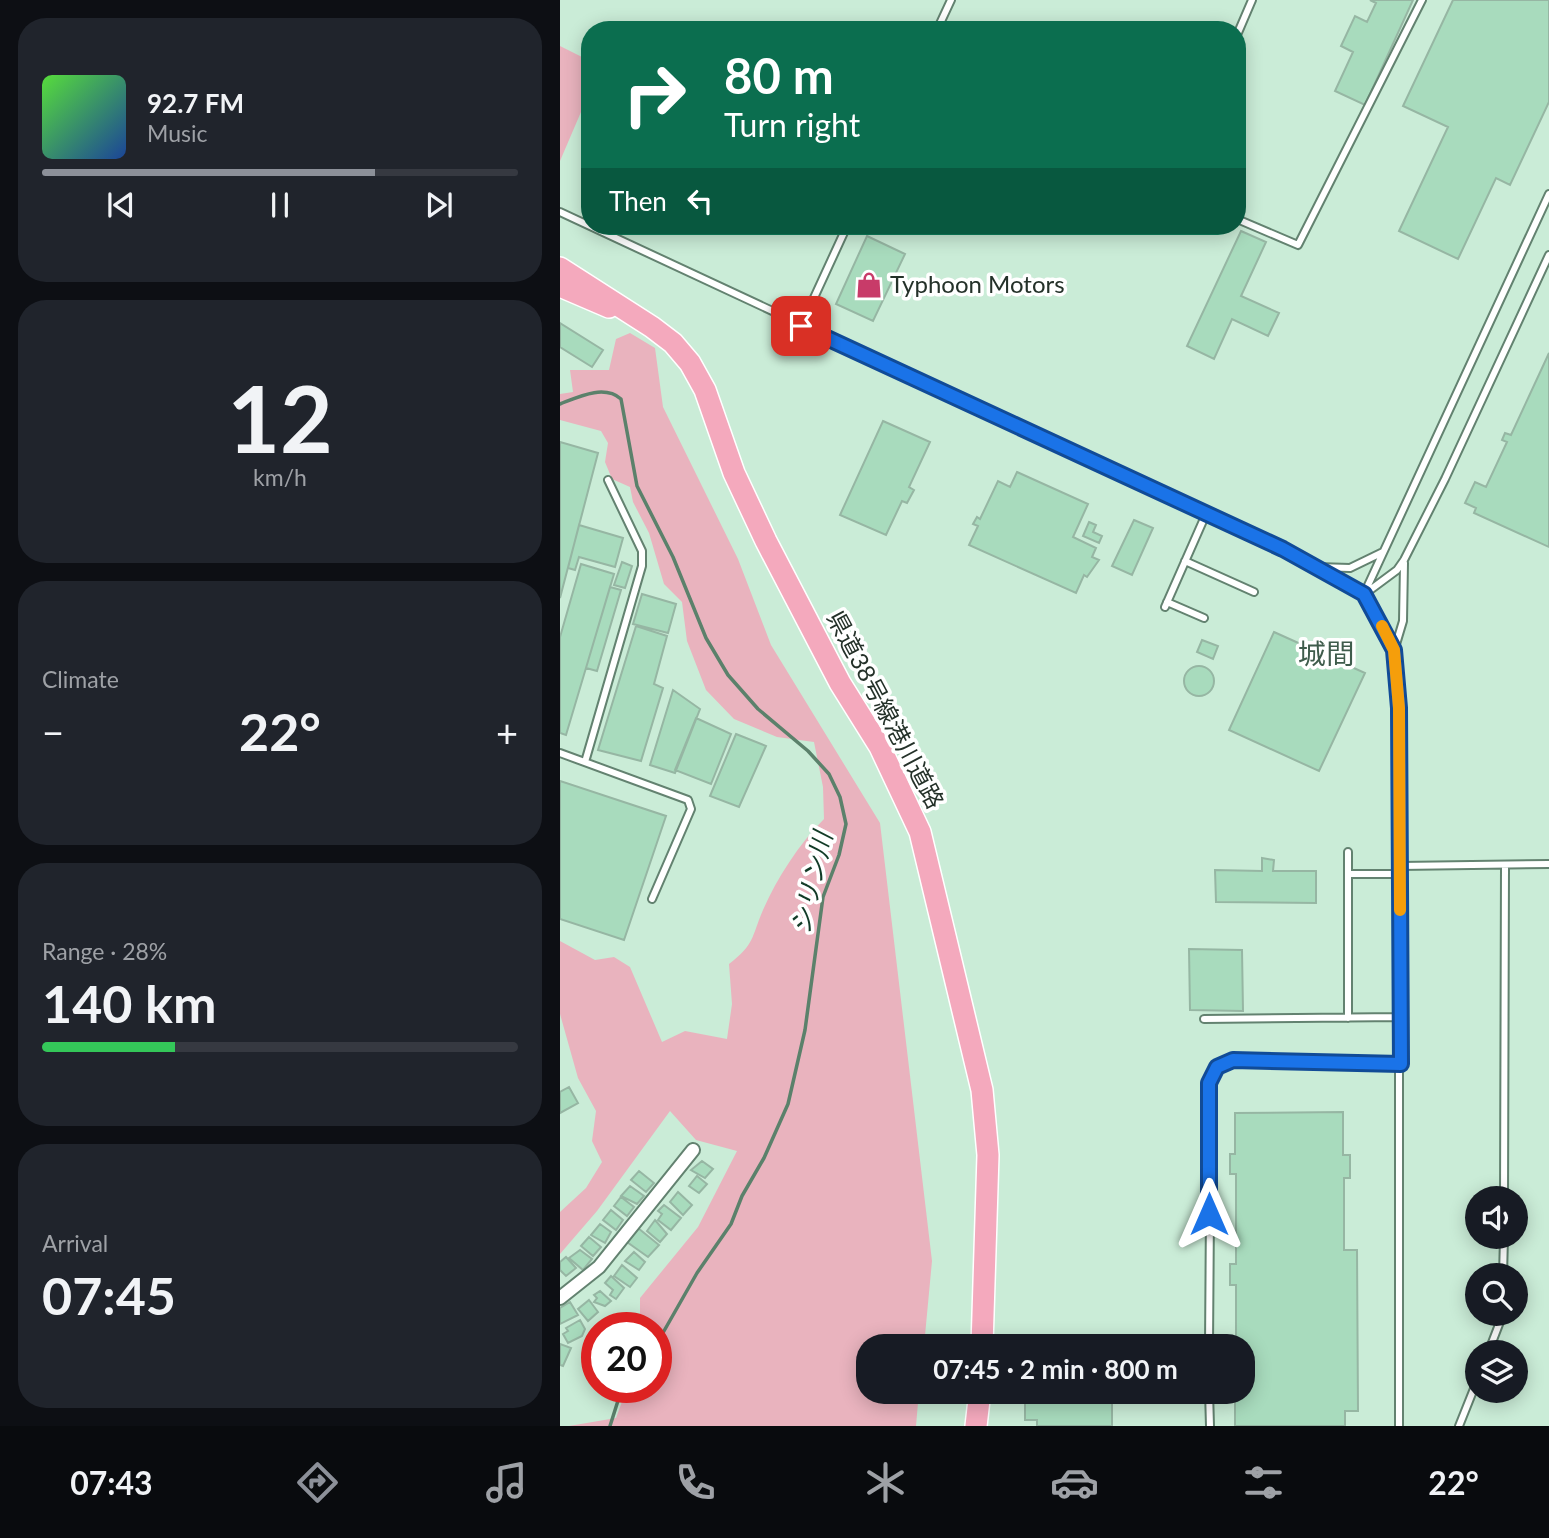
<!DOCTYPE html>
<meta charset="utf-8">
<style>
body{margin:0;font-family:Lato,"Noto Sans JP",sans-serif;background:#20242c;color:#f1f3f6;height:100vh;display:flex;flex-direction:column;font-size:26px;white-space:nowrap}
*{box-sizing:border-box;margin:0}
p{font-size:23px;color:#9ea1a6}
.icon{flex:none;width:38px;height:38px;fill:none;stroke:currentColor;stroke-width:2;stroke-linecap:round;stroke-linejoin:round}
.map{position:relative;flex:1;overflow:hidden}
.sheet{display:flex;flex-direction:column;gap:18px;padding:18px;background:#0d0f14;width:560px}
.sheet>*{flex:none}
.banner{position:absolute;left:21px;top:21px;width:665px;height:214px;border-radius:28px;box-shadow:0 4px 18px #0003;background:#0b6e4f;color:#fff;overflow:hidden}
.controls{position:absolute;left:905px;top:1186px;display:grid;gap:14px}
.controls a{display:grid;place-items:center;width:63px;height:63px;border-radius:50%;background:#171b24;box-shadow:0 4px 18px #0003;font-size:35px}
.speed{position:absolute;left:21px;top:1312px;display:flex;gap:14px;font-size:35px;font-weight:700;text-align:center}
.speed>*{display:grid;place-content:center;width:91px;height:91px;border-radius:50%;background:#171b24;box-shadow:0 4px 18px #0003;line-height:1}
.speed .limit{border:10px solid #d22;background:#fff;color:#111}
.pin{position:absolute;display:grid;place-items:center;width:60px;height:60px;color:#fff;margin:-30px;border-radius:14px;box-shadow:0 4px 10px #0006}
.me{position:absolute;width:77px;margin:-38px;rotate:0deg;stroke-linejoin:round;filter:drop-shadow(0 0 5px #0008)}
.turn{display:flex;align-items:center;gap:24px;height:147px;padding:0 28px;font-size:32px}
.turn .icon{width:91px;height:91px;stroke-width:2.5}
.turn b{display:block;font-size:49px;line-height:60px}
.then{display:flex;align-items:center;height:66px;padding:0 28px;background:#0003;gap:14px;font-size:26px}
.big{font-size:52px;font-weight:700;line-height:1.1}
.sheet .card{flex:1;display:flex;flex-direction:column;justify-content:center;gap:10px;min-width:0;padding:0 24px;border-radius:28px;background:#20242c}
.sheet .dial{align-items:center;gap:0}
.dial b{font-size:91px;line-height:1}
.song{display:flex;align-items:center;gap:21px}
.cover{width:84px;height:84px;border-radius:10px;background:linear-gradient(135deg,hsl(110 70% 55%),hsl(220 70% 35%))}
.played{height:7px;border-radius:4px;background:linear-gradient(90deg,#8c9099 70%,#363941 70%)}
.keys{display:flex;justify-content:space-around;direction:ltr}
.heat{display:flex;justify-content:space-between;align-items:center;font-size:38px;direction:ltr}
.charge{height:10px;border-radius:5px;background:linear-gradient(90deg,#34c759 28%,#363941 0)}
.trip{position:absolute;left:296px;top:1334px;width:399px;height:70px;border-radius:28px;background:#171b24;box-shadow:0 4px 18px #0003;font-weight:700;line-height:70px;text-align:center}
.tabs{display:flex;height:112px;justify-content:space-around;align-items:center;background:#090b0e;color:#9ea1a6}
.tabs .icon{width:49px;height:49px}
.tabs .current{color:#8c9099}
.tabs b{font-size:32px;color:#f1f3f6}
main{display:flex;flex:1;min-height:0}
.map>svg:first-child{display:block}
</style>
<main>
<section class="sheet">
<div class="card">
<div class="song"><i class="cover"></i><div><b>92.7 FM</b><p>Music</p></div></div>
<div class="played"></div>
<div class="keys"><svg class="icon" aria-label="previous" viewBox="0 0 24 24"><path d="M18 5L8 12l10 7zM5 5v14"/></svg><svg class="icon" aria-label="pause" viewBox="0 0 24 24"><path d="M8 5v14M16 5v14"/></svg><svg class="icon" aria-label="next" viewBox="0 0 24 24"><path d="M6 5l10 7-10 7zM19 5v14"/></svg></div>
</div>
<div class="card dial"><b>12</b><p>km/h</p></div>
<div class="card"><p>Climate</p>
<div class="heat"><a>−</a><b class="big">22°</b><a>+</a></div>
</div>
<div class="card"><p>Range · 28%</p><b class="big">140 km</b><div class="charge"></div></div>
<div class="card"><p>Arrival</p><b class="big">07:45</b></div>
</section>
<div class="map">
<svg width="989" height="1426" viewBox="0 0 989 1426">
<rect width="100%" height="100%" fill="#caecd7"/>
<path fill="#e9b3be" d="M0 46 30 61V91L0 161Z
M70 333 95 348 103 407 178 559 211 645 320 823 372 1261 364 1346H308V1391H359L356 1426H9L56 1418 67 1388H96V1328H80V1298L138 1227 177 1151 136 1140 110 1111 37 1211 0 1254V1212L26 1188 42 1162 32 1141 36 1111 18 1078 0 1014V941L35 960 54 957 70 967 102 1042 125 1031 167 1039 172 1004 169 964C195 944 191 938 203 910 217 878 239 844 264 819L263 787 254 742 217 737 174 719 146 690 127 641 122 602 104 584 89 533 73 502 70 487 52 479 45 462 48 443 41 431 0 420V394L13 392 10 370H49L56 339Z"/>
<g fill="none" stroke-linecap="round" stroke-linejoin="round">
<path stroke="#5b816b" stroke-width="3.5" d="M0 404C18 397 44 384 61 399L77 486 113 557 146 638 168 675 198 709 248 751 269 774 280 797 286 824 279 855 263 897 245 1030 228 1104 204 1158 182 1196 171 1224 137 1273 96 1345
M50 1426 62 1388"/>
</g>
<path fill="#a8dbbd" stroke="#96b6a3" stroke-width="2" d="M810 0H853L805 105 775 91 793 52 781 46 795 16 807 22 816 3Z
M893 0H989V102L950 185 936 178 898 259 839 231 888 127 843 106Z
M681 231 706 242 681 296 719 313 708 336 672 319 654 359 627 346Z
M307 236 345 254 313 321 276 304Z
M0 323 43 350 32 367 0 347Z
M989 353V547L914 513 916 508 905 503 915 482 926 487 947 442 942 440 945 433 951 435Z
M323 421 370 442 349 487 354 490 347 503 342 501 326 535 280 515Z
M0 442 38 453 0 598Z
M457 472 528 504 513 537 536 548 532 557 539 560 527 577 524 575 516 593 409 545 418 526 413 524 417 517 420 519 438 481 450 487Z
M574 520 593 528 572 575 552 566Z
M529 522 536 525 533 532 542 536 539 543 523 536Z
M19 525 63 538 55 567 19 557 15 570 8 568Z
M62 562 72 566 65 588 54 585Z
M21 564 54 574 6 735 0 733V637Z
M50 587 61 590 37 671 26 668Z
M82 594 116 604 108 633 73 624Z
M76 626 107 636 94 684 103 688 81 761 38 750Z
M714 632 805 673 759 771 669 730Z
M642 640 658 646 653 659 637 652Z
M624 681a15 15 0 1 1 30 0a15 15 0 1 1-30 0Z
M113 690 140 709 115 773 90 765Z
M136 718 171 734 151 784 115 770Z
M176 734 206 746 179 807 150 796Z
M0 781 106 816 64 940 0 919Z
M702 858 714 860 713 871H756V903L656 902 655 870 702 871Z
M629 949 682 950 683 1011 630 1010Z
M9 1087 18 1103 0 1113V1092Z
M783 1112V1155H790V1178H784V1250H797L798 1411H785V1426H675V1394L670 1391H682V1346H676V1285H670V1264H676V1174H670V1154H675V1113Z
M142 1161 153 1169 145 1178 131 1170Z
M79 1171 94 1183 86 1192 71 1180Z
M137 1176 147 1184 139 1193 129 1186Z
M70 1186 84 1196 77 1204 61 1196Z
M118 1192 132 1205 123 1215 110 1202Z
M61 1197 74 1207 67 1216 54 1206Z
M104 1205 121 1218 111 1230 98 1220 102 1214 98 1211Z
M51 1210 63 1220 56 1230 43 1220Z
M95 1220 107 1234 100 1242 87 1231Z
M40 1224 51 1232 45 1243 31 1235Z
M78 1228 99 1245 88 1257 67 1242Z
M29 1237 41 1247 33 1256 21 1246Z
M20 1250 32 1259 23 1270 9 1258Z
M74 1252 85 1262 79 1270 65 1261Z
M6 1257 16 1268 6 1276 0 1270V1262Z
M62 1265 77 1278 70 1287 54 1276Z
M51 1276 64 1288 56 1299 50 1295 53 1290 45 1283Z
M40 1291 51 1301 45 1306 34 1302 37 1298 34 1295Z
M29 1300 38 1312 28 1321 18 1309Z
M10 1302 18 1315 0 1324V1308Z
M20 1320 25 1329 22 1336 8 1343 3 1334 8 1331 6 1328Z
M499 1336H543V1346H499Z
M0 1344 11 1348 3 1366 0 1365Z
M465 1391H552V1426H477V1420H465Z"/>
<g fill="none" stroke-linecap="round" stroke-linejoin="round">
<g stroke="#638270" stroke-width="10">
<path id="lane" d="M377 30 391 0
M677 35 692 0
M0 212 723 549 804 594 834 651 839 708V1426
M677 219 738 245 862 0
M241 326 287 226
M625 561 694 592
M757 567 790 568 823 552
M806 593 837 570 844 560 885 479 989 255
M804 594 989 194
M607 602 644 618
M605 607 646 514
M834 651 843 621 844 563
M0 753 128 800 131 809 92 899
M25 762 82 566V551L48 480
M840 866 989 864
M788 874H840
M788 1018V852
M644 1019 841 1017
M944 1199 945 865
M943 1276 944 1237
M649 1346 651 1074 657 1067 673 1060 841 1064
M928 1353 943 1314
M649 1391 650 1426
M899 1426 917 1381"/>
</g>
<g stroke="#638270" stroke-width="16">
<path id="street" d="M0 1298 39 1267 133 1150"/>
</g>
<g stroke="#fff" stroke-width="24">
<path id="primary" d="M0 268 92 327 113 343 130 363 145 390 174 473 206 541 280 683 320 747 360 832 422 1090 428 1155 422 1346
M0 286 49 307
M416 1426 420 1391"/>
</g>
<use href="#lane" stroke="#fff" stroke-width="6"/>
<use href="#street" stroke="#fff" stroke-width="12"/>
<use href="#primary" stroke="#f4a9bd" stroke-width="21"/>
</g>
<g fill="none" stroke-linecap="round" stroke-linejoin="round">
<g stroke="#114b97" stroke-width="18">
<path id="route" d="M241 326 723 549 804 594 834 650 839 708 841 1064 673 1060 657 1067 649 1083V1214"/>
</g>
<use href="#route" stroke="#1a73e8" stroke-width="12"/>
<path stroke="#f59e0b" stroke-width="12" d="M822 626 834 650 839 708 840 910"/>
</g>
<defs>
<g id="shop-bare" transform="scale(2.1)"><path d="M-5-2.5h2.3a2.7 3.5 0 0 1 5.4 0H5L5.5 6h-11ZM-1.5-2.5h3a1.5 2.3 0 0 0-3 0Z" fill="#c83b69" stroke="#fff" stroke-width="2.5" paint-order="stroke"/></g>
</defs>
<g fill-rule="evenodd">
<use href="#shop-bare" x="309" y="285"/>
</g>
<g text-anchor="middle" stroke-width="7" stroke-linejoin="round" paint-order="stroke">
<g font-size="24" fill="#243129" stroke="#fff" text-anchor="start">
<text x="330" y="293">Typhoon Motors</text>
</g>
<g font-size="24" fill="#243129" stroke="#fff">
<text transform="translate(325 710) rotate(62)" y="8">県道38号線港川道路</text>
</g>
<g font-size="26" font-style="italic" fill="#123b27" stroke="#fff">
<text transform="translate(252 883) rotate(-77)" y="9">シリン川</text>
</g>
<g font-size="28" fill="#3f5c4c" stroke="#fff">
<text x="766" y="664">城間</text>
</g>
</g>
</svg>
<div class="controls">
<a><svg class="icon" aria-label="sound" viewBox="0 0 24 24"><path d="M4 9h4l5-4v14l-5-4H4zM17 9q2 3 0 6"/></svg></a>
<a><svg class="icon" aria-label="search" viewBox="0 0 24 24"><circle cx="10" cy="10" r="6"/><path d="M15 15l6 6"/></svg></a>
<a><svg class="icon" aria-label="layers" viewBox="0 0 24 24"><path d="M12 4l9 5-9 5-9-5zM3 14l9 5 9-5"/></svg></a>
</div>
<div class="speed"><div class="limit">20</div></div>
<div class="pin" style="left:241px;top:326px;background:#d93025"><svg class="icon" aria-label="arrive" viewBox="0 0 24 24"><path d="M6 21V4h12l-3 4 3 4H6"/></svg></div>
<svg class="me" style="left:649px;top:1214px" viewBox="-20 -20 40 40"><path d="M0-17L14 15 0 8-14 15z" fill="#1a73e8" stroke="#fff" stroke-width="4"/></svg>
<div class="trip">07:45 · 2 min · 800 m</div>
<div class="banner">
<div class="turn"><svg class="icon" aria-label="right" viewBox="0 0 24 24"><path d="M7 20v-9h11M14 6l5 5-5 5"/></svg><div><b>80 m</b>Turn right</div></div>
<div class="then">Then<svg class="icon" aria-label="left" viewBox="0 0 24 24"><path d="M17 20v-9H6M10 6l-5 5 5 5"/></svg></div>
</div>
</div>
</main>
<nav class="tabs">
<b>07:43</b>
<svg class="icon current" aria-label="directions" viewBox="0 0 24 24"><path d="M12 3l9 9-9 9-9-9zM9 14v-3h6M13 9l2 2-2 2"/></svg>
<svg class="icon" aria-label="music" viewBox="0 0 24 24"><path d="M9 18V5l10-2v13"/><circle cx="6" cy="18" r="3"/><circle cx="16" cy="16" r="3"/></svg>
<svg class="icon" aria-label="phone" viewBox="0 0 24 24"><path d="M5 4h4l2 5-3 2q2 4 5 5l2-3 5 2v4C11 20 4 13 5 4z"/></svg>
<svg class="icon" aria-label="climate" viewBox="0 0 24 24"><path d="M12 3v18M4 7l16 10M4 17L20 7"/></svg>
<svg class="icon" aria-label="car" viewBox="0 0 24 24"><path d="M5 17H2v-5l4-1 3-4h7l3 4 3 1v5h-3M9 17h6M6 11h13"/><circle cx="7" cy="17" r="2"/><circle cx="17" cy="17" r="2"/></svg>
<svg class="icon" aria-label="filters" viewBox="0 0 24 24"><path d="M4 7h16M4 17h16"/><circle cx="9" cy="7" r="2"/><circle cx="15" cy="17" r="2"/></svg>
<b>22°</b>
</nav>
